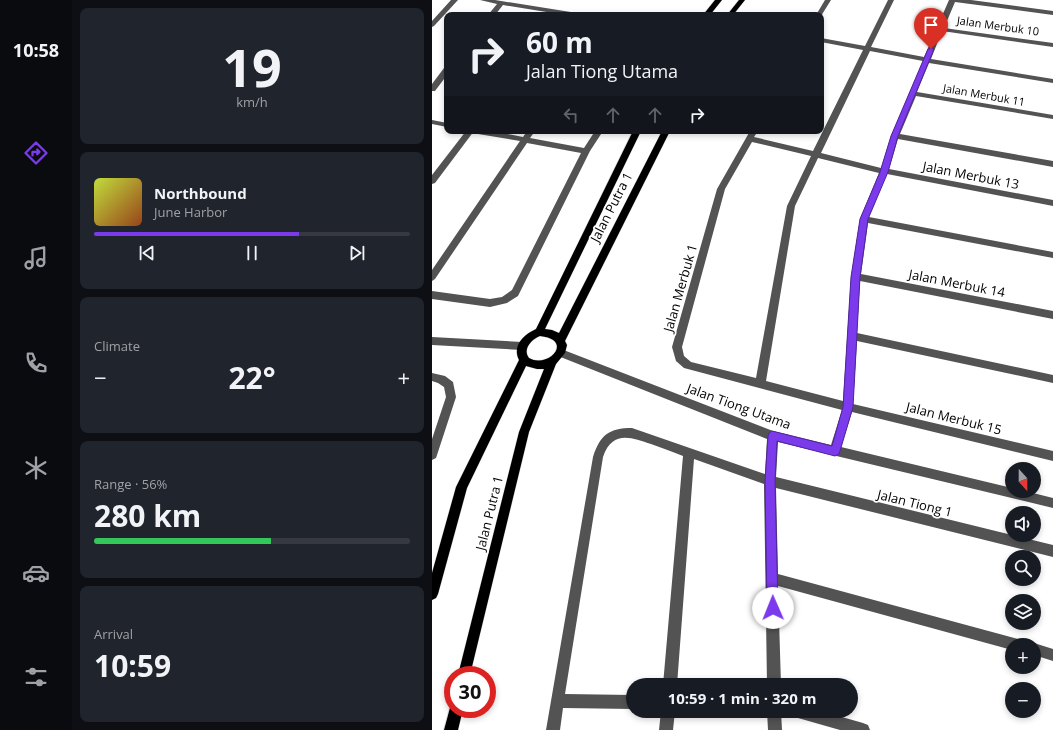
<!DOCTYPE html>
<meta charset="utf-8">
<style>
body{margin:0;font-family:"Open Sans",sans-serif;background:#20242c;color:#f1f3f6;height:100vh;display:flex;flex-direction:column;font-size:15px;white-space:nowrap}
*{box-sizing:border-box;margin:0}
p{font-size:13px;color:#9ea1a6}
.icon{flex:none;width:22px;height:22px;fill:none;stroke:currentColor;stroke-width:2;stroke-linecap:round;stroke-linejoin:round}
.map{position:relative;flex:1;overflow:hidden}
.sheet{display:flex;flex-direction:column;gap:8px;padding:8px;background:#0d0f14;width:360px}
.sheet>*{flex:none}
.top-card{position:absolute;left:12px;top:12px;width:380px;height:122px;border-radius:8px;box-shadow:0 2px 6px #0003;background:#171b24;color:#f1f3f6;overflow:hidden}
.needle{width:26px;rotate:159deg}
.fabs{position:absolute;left:573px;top:462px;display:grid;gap:8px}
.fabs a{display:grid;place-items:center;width:36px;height:36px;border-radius:50%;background:#171b24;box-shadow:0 2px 6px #0003;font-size:20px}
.speed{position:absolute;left:12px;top:666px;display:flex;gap:8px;font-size:20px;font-weight:700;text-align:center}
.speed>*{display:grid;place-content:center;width:52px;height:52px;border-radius:50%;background:#171b24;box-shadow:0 2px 6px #0003;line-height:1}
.speed .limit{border:6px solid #d22;background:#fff;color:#111}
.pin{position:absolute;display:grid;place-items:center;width:34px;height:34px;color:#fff;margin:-41px -17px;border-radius:50% 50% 50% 0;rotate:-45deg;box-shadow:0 0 4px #0007}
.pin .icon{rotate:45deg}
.me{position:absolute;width:44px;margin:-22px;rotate:359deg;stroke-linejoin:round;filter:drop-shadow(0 0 3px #0008)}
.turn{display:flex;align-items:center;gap:14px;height:84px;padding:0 16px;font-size:18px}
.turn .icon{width:52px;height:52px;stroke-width:2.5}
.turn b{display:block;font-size:28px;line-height:34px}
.lanes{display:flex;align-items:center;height:38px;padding:0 16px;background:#0003;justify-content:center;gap:20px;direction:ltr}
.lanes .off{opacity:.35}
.big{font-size:30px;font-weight:700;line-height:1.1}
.sheet .card{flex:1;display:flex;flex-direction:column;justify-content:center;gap:6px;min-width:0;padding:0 14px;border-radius:8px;background:#20242c}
.sheet .dial{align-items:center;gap:0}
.dial b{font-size:52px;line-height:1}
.song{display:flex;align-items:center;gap:12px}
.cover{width:48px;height:48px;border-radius:6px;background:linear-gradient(135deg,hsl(70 70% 55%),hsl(20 70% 35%))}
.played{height:4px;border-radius:2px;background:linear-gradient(90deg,#7c3aed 65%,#363941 65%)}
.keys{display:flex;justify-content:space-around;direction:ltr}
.heat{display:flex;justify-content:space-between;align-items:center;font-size:22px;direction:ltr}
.charge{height:6px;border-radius:3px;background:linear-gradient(90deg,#34c759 56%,#363941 0)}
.trip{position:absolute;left:194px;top:678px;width:232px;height:40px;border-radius:20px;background:#171b24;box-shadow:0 2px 6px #0003;font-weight:700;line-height:40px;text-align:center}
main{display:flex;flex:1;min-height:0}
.menu{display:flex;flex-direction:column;width:72px;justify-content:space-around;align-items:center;background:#090b0e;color:#9ea1a6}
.menu .icon{width:28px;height:28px}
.menu .on{color:#7c3aed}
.menu b{font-size:18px;color:#f1f3f6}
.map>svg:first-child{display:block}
</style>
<main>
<nav class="menu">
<b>10:58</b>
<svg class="icon on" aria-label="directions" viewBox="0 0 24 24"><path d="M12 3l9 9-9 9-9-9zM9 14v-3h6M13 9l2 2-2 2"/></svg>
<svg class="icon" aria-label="music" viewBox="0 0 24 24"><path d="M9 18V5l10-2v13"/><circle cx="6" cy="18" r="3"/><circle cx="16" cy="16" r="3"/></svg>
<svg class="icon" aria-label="phone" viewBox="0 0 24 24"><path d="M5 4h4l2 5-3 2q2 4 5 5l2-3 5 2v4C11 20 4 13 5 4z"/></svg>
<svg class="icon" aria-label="climate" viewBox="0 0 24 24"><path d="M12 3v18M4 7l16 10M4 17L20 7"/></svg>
<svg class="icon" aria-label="car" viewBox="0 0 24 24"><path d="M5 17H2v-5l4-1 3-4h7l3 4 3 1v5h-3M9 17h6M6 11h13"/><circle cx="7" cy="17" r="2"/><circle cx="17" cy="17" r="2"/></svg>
<svg class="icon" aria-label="filters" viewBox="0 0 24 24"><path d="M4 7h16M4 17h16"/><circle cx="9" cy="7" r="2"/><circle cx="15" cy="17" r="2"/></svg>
</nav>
<section class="sheet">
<div class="card dial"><b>19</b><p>km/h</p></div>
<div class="card">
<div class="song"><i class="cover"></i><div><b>Northbound</b><p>June Harbor</p></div></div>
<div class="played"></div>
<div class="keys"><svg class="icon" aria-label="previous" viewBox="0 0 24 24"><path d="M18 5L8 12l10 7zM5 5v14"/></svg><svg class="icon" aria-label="pause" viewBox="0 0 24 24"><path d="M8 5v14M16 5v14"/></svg><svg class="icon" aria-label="next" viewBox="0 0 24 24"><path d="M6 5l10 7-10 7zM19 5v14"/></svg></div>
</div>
<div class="card"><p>Climate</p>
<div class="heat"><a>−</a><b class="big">22°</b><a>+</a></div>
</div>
<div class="card"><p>Range · 56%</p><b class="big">280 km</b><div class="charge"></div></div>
<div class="card"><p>Arrival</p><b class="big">10:59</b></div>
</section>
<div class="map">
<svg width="621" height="730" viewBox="0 0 621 730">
<rect width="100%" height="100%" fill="#fff"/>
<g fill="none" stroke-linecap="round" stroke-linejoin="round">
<g stroke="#dbdbdb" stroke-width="1">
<path id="major" d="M283 0H290L278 15H271Z
M307 0H313L301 15H295Z
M201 131H209L113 329 120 330 127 333 230 131H238L133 341 135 345 133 353 124 364 97 432 38 675H26L87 432 112 369H105L94 366 35 488 6 594 4 598 0 600V573L24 487 87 360C80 346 91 335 104 329ZM108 336C143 340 116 369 97 358 90 349 100 339 108 336Z
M19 704H21V709H31L26 730H12Z"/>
</g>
<path fill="#535353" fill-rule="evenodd" d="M19 0H26L2 26 0 27V21Z
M48 0H63L145 13 148 15H133L71 5 63 15H56L65 4Z
M393 0H399L389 16V15H384Z
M456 0H462L439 47 492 57 517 0H539L621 11V15L523 2 512 28 621 43V47L510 31 499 59 621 79V83L497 63 485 92 621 115V119L484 96 468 134 621 161V167L466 139 457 169 621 200V206L455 174 437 217 621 252V258L436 223 429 274 621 311V319L428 281 425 333 621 375V383L425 341 421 404 621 451V461L420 412 409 447 580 488V491H593L621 498V508L346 442 344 477 621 545V557L344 488 346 574 586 639 590 641 592 645H580V650L346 586 349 685H335L332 484 262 459 245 685H231L251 456C241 452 230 448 219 444 199 437 180 430 171 457L133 694 201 695V709L131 708 128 730H114L161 457C168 435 177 428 200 428L333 474 335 439 126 356 124 353 126 350 129 349 341 431 399 445 410 410 252 368 244 361 240 347 285 189 318 131H326L322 137 381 151 431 50 389 42V38L433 46ZM438 51 491 61 459 136 449 168 389 153ZM320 142 379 156 355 206 324 378 259 362 252 356 250 347 293 189ZM386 158 447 173 428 219 419 277 411 401 334 381 363 206Z
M12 68H15V75L3 91H0V84Z
M0 120 15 123V127L0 124Z
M34 131H42L3 183 0 184V175Z
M42 131H60L91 137 95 131H103L98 138 152 148 163 131H171L158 151 86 296 75 303 58 307 0 299V291L58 299 70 297 80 290 149 153 95 143 3 279 0 281V270L88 141 46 134Z
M0 337 90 342 93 343 95 346 93 349 90 350 0 345Z
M0 373 13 376 21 382 24 397 5 455 4 458 0 460V439L14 397 12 387 6 383 0 381Z
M602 643 621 649V661L602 655V645H597Z
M229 711H243L241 730H227Z
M335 711H349L350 730H336Z
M359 711H389L431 723 436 725 438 730H408L366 718 361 716Z"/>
<use href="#major" fill="#000" fill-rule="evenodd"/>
</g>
<path fill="#7c3aed" stroke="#51269a" d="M499 47 502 49 466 136 456 172 436 219 428 277 421 407 408 451 407 454 403 456 345 441 343 481 346 608 345 612 341 614 337 612 335 608 333 481 336 436 337 433 340 431 400 446 411 407 419 277 428 219 448 172 459 136 496 49Z"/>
<g text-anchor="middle" stroke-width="3.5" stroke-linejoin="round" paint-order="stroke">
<g font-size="11" fill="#000" stroke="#fff">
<text transform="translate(566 26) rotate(8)" y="4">Jalan Merbuk 10</text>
<text transform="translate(552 95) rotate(10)" y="4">Jalan Merbuk 11</text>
</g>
<g font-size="13" fill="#000" stroke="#fff">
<text transform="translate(539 175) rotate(11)" y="5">Jalan Merbuk 13</text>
<text transform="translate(179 207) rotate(-63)" y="5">Jalan Putra 1</text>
<text transform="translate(525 283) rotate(11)" y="5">Jalan Merbuk 14</text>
<text transform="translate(248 288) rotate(-74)" y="5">Jalan Merbuk 1</text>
<text transform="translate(307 406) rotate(20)" y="5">Jalan Tiong Utama</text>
<text transform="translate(522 418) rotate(14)" y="5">Jalan Merbuk 15</text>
<text transform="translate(483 503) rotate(14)" y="5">Jalan Tiong 1</text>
<text transform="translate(57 513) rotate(-76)" y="5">Jalan Putra 1</text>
</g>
</g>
</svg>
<div class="fabs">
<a><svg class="needle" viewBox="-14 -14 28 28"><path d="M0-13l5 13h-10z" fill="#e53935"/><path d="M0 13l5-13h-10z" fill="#9ea1a6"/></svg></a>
<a><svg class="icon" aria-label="sound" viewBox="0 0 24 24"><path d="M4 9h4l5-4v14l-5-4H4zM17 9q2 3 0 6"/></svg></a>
<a><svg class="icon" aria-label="search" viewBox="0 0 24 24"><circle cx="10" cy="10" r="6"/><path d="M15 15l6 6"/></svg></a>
<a><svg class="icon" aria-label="layers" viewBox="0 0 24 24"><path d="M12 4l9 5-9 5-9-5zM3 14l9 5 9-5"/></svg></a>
<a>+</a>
<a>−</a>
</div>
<div class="speed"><div class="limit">30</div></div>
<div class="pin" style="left:499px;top:49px;background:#d93025"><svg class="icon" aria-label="arrive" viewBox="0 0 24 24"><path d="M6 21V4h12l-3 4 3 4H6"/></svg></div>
<svg class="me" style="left:341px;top:608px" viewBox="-20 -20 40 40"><circle r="19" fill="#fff"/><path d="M0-13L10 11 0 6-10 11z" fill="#7c3aed"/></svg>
<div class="trip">10:59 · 1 min · 320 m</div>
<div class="top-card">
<div class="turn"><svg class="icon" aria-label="right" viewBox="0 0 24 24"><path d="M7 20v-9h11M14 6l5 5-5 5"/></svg><div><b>60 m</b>Jalan Tiong Utama</div></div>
<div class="lanes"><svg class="icon off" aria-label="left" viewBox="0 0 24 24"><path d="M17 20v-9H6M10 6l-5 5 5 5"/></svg><svg class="icon off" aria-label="ahead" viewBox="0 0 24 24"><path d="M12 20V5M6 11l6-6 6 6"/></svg><svg class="icon off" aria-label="ahead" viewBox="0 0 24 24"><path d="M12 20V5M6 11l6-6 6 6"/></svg><svg class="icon" aria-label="right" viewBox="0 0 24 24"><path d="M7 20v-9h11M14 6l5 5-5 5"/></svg></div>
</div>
</div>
</main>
